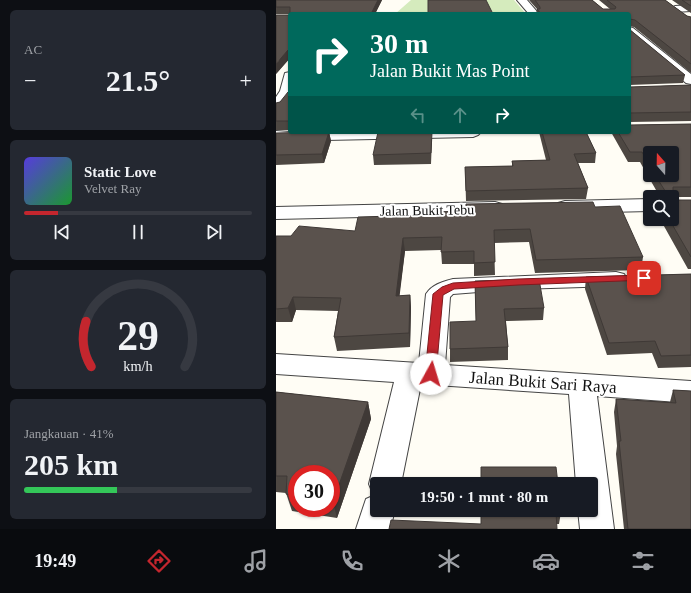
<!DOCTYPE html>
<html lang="id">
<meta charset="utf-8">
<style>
body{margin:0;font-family:Georgia,serif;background:#242831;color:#f1f3f6;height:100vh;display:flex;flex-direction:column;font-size:15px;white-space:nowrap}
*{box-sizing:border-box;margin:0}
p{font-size:13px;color:#9ea1a6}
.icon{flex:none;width:22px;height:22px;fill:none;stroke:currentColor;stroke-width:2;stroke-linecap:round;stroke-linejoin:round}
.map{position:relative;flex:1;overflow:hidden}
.side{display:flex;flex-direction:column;gap:10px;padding:10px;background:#0d0f14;width:276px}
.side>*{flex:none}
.top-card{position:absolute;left:12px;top:12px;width:343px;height:122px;border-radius:4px;box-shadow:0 1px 3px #0004;background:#00695c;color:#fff;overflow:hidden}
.needle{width:26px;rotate:340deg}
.tools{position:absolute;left:367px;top:146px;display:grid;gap:8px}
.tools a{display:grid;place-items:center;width:36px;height:36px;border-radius:4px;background:#171b24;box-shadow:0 1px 3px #0004;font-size:20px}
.speed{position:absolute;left:12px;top:465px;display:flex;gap:8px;font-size:20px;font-weight:700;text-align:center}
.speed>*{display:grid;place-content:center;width:52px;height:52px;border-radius:50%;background:#171b24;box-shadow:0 1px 3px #0004;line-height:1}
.speed .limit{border:6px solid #d22;background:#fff;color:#111}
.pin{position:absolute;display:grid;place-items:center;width:34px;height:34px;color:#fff;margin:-17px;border-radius:8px;box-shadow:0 2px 6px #0006}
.me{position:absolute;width:44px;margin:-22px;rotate:6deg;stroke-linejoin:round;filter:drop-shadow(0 0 3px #0008)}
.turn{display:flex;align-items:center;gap:14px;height:84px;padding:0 16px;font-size:18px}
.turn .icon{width:52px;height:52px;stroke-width:2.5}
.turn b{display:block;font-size:28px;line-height:34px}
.lanes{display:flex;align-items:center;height:38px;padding:0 16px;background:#0003;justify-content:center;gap:20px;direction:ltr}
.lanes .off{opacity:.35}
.big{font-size:30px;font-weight:600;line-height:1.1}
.side .card{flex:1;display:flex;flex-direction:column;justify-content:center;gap:6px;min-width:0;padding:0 14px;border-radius:6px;background:#242831}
.side .dial{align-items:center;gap:0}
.dial svg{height:104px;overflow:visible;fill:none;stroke:#363941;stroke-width:7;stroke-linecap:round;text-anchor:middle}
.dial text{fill:#f1f3f6;stroke:none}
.song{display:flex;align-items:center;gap:12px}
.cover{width:48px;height:48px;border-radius:6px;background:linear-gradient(135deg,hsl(250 70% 55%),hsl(130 70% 35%))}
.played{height:4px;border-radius:2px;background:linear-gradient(90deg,#c4262e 15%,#363941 15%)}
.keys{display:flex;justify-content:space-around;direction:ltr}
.heat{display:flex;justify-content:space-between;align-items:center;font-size:22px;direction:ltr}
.charge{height:6px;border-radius:3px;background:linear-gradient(90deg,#34c759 41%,#363941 0)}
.trip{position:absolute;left:94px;top:477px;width:228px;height:40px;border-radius:4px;background:#171b24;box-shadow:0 1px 3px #0004;font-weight:600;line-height:40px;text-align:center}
.tab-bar{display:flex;height:64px;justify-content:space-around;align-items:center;background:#090b0e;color:#9ea1a6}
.tab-bar .icon{width:28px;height:28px}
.tab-bar .on{color:#c4262e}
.tab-bar b{font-size:18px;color:#f1f3f6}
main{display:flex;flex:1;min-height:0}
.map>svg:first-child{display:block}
</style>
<main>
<section class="side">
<div class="card"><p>AC</p>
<div class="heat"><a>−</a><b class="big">21.5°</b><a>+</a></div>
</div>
<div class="card">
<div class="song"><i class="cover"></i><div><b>Static Love</b><p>Velvet Ray</p></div></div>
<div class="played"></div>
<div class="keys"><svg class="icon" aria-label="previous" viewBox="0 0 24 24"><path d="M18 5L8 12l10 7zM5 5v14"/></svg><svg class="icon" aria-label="pause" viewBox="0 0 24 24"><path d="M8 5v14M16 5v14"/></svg><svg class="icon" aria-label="next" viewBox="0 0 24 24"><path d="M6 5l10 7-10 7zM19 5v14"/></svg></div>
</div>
<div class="card dial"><svg viewBox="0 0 100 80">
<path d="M14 69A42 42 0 1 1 86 69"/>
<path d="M14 69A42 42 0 0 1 10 34" stroke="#c4262e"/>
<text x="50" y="56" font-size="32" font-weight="700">29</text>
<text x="50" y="72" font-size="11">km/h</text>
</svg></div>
<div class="card"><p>Jangkauan · 41%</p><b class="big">205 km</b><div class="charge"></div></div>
</section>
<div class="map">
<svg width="415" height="529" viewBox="0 0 415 529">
<rect width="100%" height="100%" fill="#fffdf5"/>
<path fill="#d5ebbd" d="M135 0H238L250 14H220L218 12 190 14H119Z"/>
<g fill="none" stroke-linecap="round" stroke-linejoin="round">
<g stroke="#444" stroke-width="2">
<path id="minor" d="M241 0H251L263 14H253Z
M415 5V11L399 12 394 9 399 6Z
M353 27 357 28 415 74V84L410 83 353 35Z
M14 72V97L5 110 0 111V97L4 91 9 73Z
M0 131 14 132H205L202 135 197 137 0 141Z
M374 199V211L289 213 282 211 279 207 282 203 289 201Z
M219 202 226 204 229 208 226 212 219 214 0 219V207Z
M340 272 348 274 351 279 348 284 340 286 242 289 177 294 174 297 169 365 415 381V403L321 396 338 529H304L302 510H315V484H300L293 394 145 384 125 484H101V510H119L114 529H80L90 499 99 495 97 494 93 484 118 382 0 374V354L143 363 150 294C157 284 166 282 177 279Z"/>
</g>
<use href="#minor" fill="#fff" fill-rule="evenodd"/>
</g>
<path fill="#4d4742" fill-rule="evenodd" d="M0 0H106L99 14H14V58L0 74 14 14H0Z
M253 0H316L327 9H334L323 0H389L411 16 415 17V73L358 27 353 26V14H260L261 9Z
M396 0H415V13Z
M353 29 409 75 407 83 353 85Z
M415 85V121L353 122V86L354 87Z
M14 92V130H0V103L4 102Z
M415 124V197H397V200H415V269H412L384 219H396V197H384L364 162H352L335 132H353L354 125ZM374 153 396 175H374Z
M53 132 55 141 48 163 0 165V133Z
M263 132H310L320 153 319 163H302L312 188 310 199 190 201 189 167 236 166V161L270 160Z
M156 139 155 164 98 165 97 155Z
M319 207 367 257 365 270 259 273 253 242 218 243 219 275 198 276V264H166L165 250 129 251 123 296 134 295 135 308 134 347 61 351 58 337 62 311 20 310 16 322H0V236H15L79 231 155 215Z
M415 274V367L382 368 376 353 331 355 309 289 310 277Z
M199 281 268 308 267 320 230 321 232 347V360L174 362V349L200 321Z
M397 390 415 391V529H348L340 454 341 446 338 412 340 399 394 402Z
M0 392 92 402 95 419 61 518 16 511 10 493 0 492ZM21 474H55V508H21Z
M205 510 285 512 283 524H205Z"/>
<path fill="#3f3936" d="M102 0H106L99 14H95Z
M12 50 14 58 0 74V64Z
M53 132 55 141 48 163 46 154Z
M127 238 129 251 122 309 120 296Z
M134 295 135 308 134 347 133 333Z
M17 297 20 310 16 322 12 308Z
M92 402 95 419 61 518 57 502Z"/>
<path fill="#5a524d" stroke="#3f3936" d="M0 0H102L95 14H14V50H12L0 64V15H14V7H0Z
M152 0H210L217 14H152Z
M259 0H316L327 9H339L340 7 331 0H389L411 16 415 17V64L359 20 354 19 353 20V14H265L261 9H264V7Z
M406 0H415V6Z
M353 28V29L409 75 353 77V80Z
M415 85V112L353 113V120V86L354 87Z
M12 92H14V121H0V103L4 102Z
M353 124 354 125 415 124V187H397V200H415V257L393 219H396V207H399L396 202V197H393L379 175H396V153H374V166L366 152H354L342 132H353Z
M53 132 46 154 0 155V133Z
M102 132H156L155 153 97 155Z
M266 132H310L320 153 298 154 312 188 190 191 189 167 237 166 236 161 274 160Z
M317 202 319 207 344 206 367 257 260 260 254 229 218 230 219 262 198 263V251L165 252 166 237 127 238 120 296 134 295 133 333 58 337 65 298 17 297 12 308 0 309V236H15L23 226 79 231 82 217 155 215V212L190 211V204Z
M415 274V355L385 356 379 341 333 343 310 277Z
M263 279 268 308 228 309 232 347 174 349V322L200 321 199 281Z
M397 390 415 391V529H352L343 441H345L340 399 400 403Z
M0 392 92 402 57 502 55 501V474H21V496L10 494 11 476H0Z
M205 467H280L282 484H205Z
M205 510H285V512H280L281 529H113L115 520 205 524Z"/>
<path fill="#c4262e" stroke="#7f191e" d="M368 275 372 278 371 280 242 285 178 289 167 295 160 374 159 377 155 378 151 377 149 374 157 294 166 287 177 283 242 279Z"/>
<g text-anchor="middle" stroke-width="4" stroke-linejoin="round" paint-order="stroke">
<g font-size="14" fill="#111" stroke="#fff">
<text transform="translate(151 210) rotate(-1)" y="5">Jalan Bukit Tebu</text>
</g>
<g font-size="17" fill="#111" stroke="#fff">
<text transform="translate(267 382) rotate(4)" y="6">Jalan Bukit Sari Raya</text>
</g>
</g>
</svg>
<div class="tools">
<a><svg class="needle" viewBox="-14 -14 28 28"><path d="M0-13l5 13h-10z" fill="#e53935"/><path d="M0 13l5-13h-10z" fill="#9ea1a6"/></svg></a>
<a><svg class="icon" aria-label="search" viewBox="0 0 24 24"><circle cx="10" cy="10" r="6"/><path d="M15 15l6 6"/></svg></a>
</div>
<div class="speed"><div class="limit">30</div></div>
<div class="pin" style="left:368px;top:278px;background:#d93025"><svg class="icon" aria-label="arrive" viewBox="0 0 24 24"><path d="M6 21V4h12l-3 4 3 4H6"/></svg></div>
<svg class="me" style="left:155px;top:374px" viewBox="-20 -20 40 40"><circle r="19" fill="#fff"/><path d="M0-13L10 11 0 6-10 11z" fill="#c4262e"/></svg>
<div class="trip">19:50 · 1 mnt · 80 m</div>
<div class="top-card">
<div class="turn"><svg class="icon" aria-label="right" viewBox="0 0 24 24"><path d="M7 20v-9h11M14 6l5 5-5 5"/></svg><div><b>30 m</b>Jalan Bukit Mas Point</div></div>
<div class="lanes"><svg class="icon off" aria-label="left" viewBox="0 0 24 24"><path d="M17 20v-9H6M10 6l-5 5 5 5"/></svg><svg class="icon off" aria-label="ahead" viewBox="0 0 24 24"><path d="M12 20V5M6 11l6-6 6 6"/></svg><svg class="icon" aria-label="right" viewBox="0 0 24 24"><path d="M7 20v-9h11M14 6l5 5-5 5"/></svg></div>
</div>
</div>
</main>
<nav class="tab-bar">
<b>19:49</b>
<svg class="icon on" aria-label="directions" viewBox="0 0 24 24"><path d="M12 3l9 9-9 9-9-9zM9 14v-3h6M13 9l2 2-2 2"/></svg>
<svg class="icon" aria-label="music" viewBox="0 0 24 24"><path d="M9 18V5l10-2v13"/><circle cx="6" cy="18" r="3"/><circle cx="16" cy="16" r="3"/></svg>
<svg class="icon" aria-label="phone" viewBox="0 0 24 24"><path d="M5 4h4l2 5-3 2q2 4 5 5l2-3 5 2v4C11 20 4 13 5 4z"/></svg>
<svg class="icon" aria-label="climate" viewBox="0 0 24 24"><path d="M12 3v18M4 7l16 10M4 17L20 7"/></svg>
<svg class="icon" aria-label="car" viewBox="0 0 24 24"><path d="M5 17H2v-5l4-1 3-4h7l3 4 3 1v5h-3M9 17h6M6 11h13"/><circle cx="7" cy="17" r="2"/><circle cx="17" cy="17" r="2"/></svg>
<svg class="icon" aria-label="filters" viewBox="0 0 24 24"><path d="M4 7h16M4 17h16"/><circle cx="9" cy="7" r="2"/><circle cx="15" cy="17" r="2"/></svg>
</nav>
